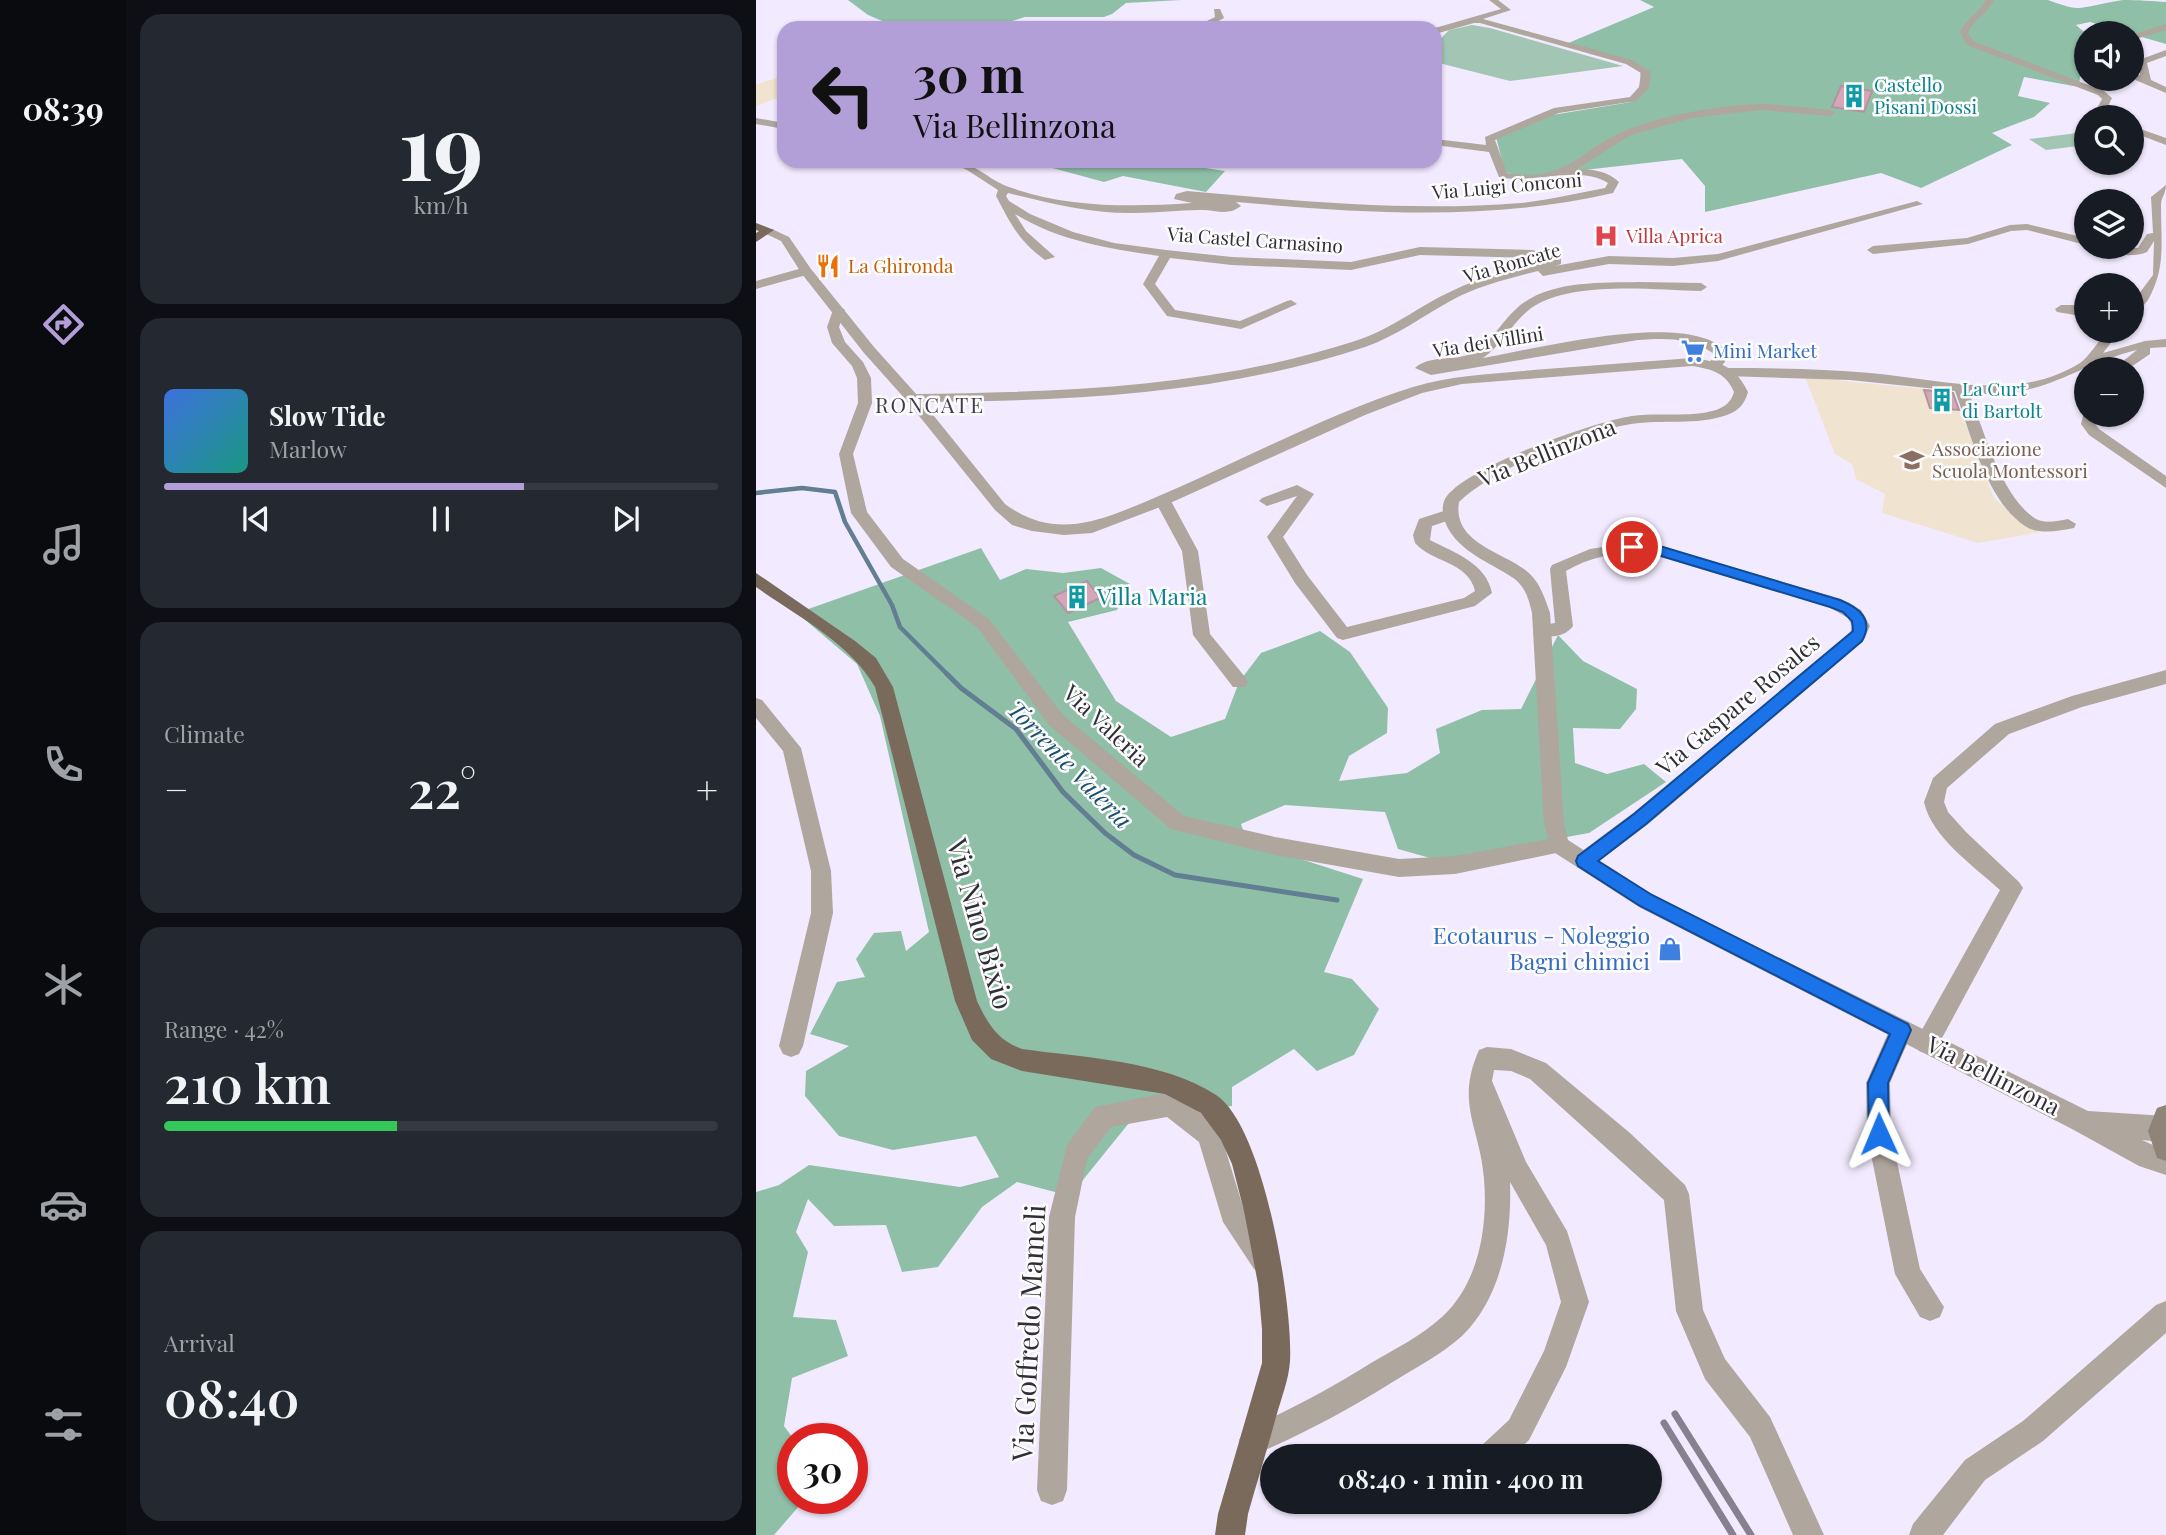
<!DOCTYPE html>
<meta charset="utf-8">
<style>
body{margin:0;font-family:"Playfair Display",serif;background:#242831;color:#f1f3f6;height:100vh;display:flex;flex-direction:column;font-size:26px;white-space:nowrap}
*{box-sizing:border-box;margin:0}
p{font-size:23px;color:#9ea1a6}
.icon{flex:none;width:38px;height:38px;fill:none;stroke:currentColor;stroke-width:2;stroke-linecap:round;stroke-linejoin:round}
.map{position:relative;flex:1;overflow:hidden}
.drawer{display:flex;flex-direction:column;gap:14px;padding:14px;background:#0d0f14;width:630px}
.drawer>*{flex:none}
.hud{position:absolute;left:21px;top:21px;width:665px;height:147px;border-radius:21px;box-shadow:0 2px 5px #0004;background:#b29fd7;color:#111;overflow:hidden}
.fabs{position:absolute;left:1318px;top:21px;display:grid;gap:14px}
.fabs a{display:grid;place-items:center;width:70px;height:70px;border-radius:50%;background:#171b24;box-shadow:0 2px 5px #0004;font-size:35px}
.speed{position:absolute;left:21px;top:1423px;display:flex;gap:14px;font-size:35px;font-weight:700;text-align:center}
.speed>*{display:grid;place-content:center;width:91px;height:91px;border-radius:50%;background:#171b24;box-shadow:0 2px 5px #0004;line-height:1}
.speed .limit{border:10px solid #d22;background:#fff;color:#111}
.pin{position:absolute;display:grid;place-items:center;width:60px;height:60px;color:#fff;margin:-30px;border:4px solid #fff;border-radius:50%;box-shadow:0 2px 7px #0007}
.me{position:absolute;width:77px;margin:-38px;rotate:359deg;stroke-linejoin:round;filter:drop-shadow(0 0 5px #0008)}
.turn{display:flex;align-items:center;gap:24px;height:147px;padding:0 21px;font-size:32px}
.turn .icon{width:91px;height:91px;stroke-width:2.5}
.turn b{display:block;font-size:49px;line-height:60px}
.big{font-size:52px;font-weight:600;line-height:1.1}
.drawer .widget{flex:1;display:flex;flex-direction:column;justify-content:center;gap:10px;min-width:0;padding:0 24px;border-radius:21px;background:#242831}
.drawer .dial{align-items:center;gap:0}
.dial b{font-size:91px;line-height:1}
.song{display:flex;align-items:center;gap:21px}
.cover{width:84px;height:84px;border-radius:10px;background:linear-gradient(135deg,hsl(220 70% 55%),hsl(170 70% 35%))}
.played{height:7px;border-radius:4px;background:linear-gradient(90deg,#b29fd7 65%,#363941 65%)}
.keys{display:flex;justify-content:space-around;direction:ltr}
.heat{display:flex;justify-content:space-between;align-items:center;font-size:38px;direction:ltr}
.charge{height:10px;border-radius:5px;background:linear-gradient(90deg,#34c759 42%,#363941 0)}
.trip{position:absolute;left:504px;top:1444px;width:402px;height:70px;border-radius:35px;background:#171b24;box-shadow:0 2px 5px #0004;font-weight:600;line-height:70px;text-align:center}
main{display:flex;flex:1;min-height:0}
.tabs{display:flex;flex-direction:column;width:126px;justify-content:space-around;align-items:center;background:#090b0e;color:#9ea1a6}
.tabs .icon{width:49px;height:49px}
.tabs .active{color:#b29fd7}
.tabs b{font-size:32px;color:#f1f3f6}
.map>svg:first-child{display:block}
</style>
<main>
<nav class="tabs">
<b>08:39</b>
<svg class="icon active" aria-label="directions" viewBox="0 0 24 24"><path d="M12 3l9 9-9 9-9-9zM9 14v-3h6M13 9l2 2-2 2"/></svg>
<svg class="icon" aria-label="music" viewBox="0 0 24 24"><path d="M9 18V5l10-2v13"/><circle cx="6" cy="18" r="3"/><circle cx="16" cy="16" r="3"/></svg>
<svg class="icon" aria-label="phone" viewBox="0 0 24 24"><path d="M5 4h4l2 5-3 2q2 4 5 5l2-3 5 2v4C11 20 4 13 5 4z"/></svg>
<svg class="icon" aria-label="climate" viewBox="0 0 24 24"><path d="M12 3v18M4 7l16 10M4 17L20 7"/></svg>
<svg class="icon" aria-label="car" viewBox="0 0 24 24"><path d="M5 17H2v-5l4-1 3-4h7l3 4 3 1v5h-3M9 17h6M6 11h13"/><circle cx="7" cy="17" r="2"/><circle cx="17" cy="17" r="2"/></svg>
<svg class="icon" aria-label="filters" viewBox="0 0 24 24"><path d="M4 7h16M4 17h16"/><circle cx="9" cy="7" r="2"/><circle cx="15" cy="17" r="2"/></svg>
</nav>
<section class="drawer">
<div class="widget dial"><b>19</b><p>km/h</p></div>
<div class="widget">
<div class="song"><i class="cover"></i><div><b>Slow Tide</b><p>Marlow</p></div></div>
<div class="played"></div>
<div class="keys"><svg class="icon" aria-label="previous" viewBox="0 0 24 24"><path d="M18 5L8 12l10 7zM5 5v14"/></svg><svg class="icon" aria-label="pause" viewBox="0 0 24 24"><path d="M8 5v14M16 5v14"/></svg><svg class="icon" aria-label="next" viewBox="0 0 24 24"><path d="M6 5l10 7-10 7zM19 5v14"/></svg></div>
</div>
<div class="widget"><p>Climate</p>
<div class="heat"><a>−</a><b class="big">22°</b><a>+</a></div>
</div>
<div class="widget"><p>Range · 42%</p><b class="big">210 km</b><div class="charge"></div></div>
<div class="widget"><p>Arrival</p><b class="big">08:40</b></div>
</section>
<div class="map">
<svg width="1410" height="1535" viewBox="0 0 1410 1535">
<rect width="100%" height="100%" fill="#f2ebff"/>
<path fill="#f0e3cf" d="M28 75V96L0 106V85Z
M1049 377 1197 392 1238 498 1271 527 1285 532 1222 543 1126 513 1129 494 1100 479 1097 465 1079 454Z"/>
<path fill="#a3c6b4" d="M716 25 734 28 867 66 754 81 679 62V45L693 30Z
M1321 133 1330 139V145L1290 150 1273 139Z"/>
<path fill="#90bfa7" d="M92 0H425L370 3 356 14 348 17H269L233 28H143L112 15Z
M884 0H1292C1301 3 1315 9 1324 8 1338 6 1353 2 1367 0 1381 0 1397 1 1410 2V44L1334 22 1320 25 1328 32 1323 87 1268 77 1262 96 1294 103 1278 117 1236 133 1256 145 1165 188 1125 173 949 212V186L926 159 765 177 749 172 740 137 784 117 875 102 885 84 884 67 810 44 898 7Z
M281 161H403L469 171 450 192 367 176 348 182 278 163Z
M225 548 244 580 270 569 307 573 345 568 374 584 361 610 312 622 360 701 415 737 469 719 483 682 505 653 564 631 594 652 632 708 631 733 593 756 583 781 651 773 684 753 680 729 726 710 765 709 802 635 827 661 881 689 880 709 864 729 817 728 819 763 851 774 888 764 910 782 833 833 783 842 699 865 642 849 629 812 529 805 485 824 491 842 607 879 568 972 596 979 623 1009 598 1055 561 1071 538 1049 476 1087V1106L377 1118 314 1196 261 1182 226 1207 182 1267 146 1272 130 1225 78 1226 52 1199 40 1232 52 1252 37 1317 80 1320 92 1356 36 1378 28 1426 37 1438V1498H50L18 1535H0V1192L23 1185 53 1165 204 1187 243 1177 220 1136 137 1150 83 1136 49 1096 50 1071 93 1046 54 1034 81 982 109 977 100 959 118 933 145 931 150 951 173 932 124 716 101 664 41 613Z"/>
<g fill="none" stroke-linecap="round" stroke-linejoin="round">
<path stroke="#617e92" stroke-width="4.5" d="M0 493 46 488 79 492 89 522 136 605 144 627 193 676"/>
<path stroke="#617e92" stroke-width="5" d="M191 674 205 688 260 729 307 792 349 833 378 855 419 875 581 900"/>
</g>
<path fill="#d5a6b8" stroke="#b0959f" stroke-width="2" d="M1085 86 1116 91 1108 112 1076 107Z
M1168 390 1197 393 1203 410 1174 408Z
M331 581 344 598 312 613 298 596Z"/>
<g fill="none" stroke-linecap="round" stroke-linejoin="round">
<path fill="#afa69e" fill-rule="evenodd" d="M733 0H742L755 10 727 19 876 60 895 72 893 88 880 101 803 113 739 140 751 173C811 183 823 150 868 131 907 115 963 105 1005 104 1027 104 1051 108 1074 110L1079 113 1074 116 1005 110 936 118 875 135 821 169C837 169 851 171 863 182L857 193C733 222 606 213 480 202L485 206C471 217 459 209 444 210 422 210 401 213 379 213 336 214 294 203 252 193L250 196 253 201 274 214 317 232 358 243 410 250 476 257 595 262 664 247 776 250 805 258V264L799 266 853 256 917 258 962 254 1161 201 1167 204 962 261 917 266 853 264 787 276 782 271 778 272C751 279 723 286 698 299 668 315 641 336 609 347 462 396 310 401 156 402L149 398 156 394C306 392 455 388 599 341 635 330 664 305 698 290 727 276 759 271 790 262L775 258 664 255 595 270 476 265 414 258 399 284 419 310 484 321 531 301 535 300 541 304 485 329 411 316 387 284 403 256C354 249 302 241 259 214L270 231 299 257 289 260C261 239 255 224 240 196L242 190 211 170 190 161C221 161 228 178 253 187 312 208 375 207 436 203L418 199 420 194 431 191C542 201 653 212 765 203 793 200 821 193 849 188L852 183C821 164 778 185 743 177L733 152 679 145V139L730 145 729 137 798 108 874 97 883 87 885 73 870 64 724 23H718L679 34V28L745 9Z
M1230 0H1238C1232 13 1218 19 1212 32L1217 41 1348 91 1356 98 1351 108 1354 117H1344L1341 108 1346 99 1342 95 1211 45 1204 32C1210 18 1223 13 1230 0Z
M458 9H464L468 18 457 24 460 28H451L447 23 459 17Z
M1410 24V30L1376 40V35Z
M1410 50V56L1391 63 1395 80 1410 87V93L1377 79V75H1384L1383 60Z
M0 118 28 123V129L0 124Z
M1376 126 1410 138V145L1376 132Z
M1410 185C1410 194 1405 197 1405 205 1405 243 1410 268 1392 300 1387 306 1383 312 1376 314V303L1397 275 1398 241 1391 252C1378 258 1350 255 1339 247L1382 248 1391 234 1397 233 1395 197Z
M1271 224 1330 238V245L1271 230 1255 231 1212 244 1117 254 1111 250 1117 246 1211 238 1254 225Z
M50 267 54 268V274L0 289V281Z
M882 282 945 283 951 287 945 291C897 290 822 281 780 305 758 318 748 344 727 358 780 349 931 309 970 351L969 362 963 368H953L951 365 957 358V353C933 337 909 338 882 340L675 375 659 368C674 354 699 362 716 353 734 344 744 324 758 311 788 280 843 283 882 282Z
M1305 305H1330V313L1319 315 1301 312 1299 309Z
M83 306 89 310 83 327 89 342 107 362 115 378 116 403 97 454 111 512 147 559 233 619 307 715 428 816 519 837 643 859 699 856 803 837 810 839 813 845 810 851 699 874 643 877 519 855 415 829 293 725 221 627 135 567 95 513 83 454 102 403 101 378 96 366 76 343 71 327 77 310Z
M1351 331H1364L1347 353 1389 341 1410 339V347L1394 348V354L1372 369H1357L1381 350C1316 366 1289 400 1213 393 1228 430 1245 497 1280 519 1289 524 1302 521 1312 519L1320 524 1318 528C1303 531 1282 535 1269 526 1230 500 1215 434 1199 391L1094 380 970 376 963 372 970 368C1018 368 1066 369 1114 373 1184 379 1260 403 1324 363 1333 357 1343 340 1351 331Z
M1328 412 1330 415H1340L1339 424 1343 429 1410 476V488L1333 435 1325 424Z
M541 485 558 494 527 537 551 575 591 627 708 598 719 591C713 562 675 562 659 543L657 535 663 519 694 509 702 514 700 518 676 526 674 540C699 553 730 563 736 593L719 606 587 640 581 638 539 583 511 537 541 496 511 506 503 501 506 498Z
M407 496 415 501 442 551 454 634 489 677 492 682 489 687H477L437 635 426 551 399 501Z
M880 542 898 544 1085 599 1105 610 1114 626 1107 641 891 825 835 867 828 870 821 867 818 861 821 855 877 813 1094 634 1096 626 1092 618 1073 607 891 553C862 552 836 556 810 571L817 626C808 638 793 638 780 634L777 630 780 626 799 623 794 569 796 565 834 549Z
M1410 670V684L1326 707 1253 734 1191 788 1188 802 1192 812 1210 832 1263 882 1267 888 1179 1051 1171 1054 1163 1051 1159 1043 1163 1035 1244 890C1218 866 1176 838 1168 802L1177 778 1239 724 1316 696Z
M0 698 6 700 45 748 75 871 77 913 47 1046 43 1054 35 1057 27 1054 23 1046 55 913V871L27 751 0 718Z
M1145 1019 1153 1022 1157 1030 1134 1083 1135 1134 1164 1269 1188 1307 1184 1317 1174 1321 1164 1317 1139 1274 1111 1134 1110 1083 1137 1022Z
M731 1047 755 1049 790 1063 874 1133 929 1185 933 1194 947 1310 969 1359 1014 1417 1068 1535H1037L994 1437 949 1379 920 1311 908 1200 774 1079 755 1071 738 1070 736 1081 770 1162 811 1231 833 1302 810 1367 773 1440 756 1456H720L725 1446 753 1420 788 1351 805 1302 790 1245 754 1182C756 1235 746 1297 706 1336 685 1355 659 1368 635 1383 590 1411 547 1434 498 1455L488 1450 483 1440 488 1430C533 1411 573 1389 615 1363 639 1349 665 1336 686 1317 723 1283 732 1227 728 1179 724 1126 699 1104 723 1050Z
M414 1092 462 1125 487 1207 520 1260 516 1269 507 1273 498 1269 467 1222 443 1142 411 1117 355 1127 331 1159 319 1217 311 1490 307 1501 296 1505 285 1501 281 1490 293 1217 311 1145 339 1107Z
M1410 1301V1333L1287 1441 1229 1480 1187 1535H1153L1157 1524 1209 1460 1267 1421 1400 1305Z"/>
<path fill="#afa69e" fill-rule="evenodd" d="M8 229H16L33 237 55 269 118 347 161 395 249 504C287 532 322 528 364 512 463 474 556 419 657 387 696 375 737 374 777 370 830 366 883 362 936 358 964 362 979 365 992 392 989 403 983 411 971 415 940 426 907 419 875 424 830 431 735 470 703 502 696 545 751 552 774 574 785 585 789 599 794 613L808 824 812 840 897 895 1332 1111 1410 1116V1136L1395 1141 1386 1140 1410 1151V1175L1383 1166 1316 1129 883 907 796 851 788 824 776 613C773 600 770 589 760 580 738 564 708 555 693 530 688 521 684 509 689 499 706 468 840 421 876 416 904 412 933 418 960 410 970 406 975 402 978 392 970 373 956 369 936 366L706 384 666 393 609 415 412 504 336 533 308 535 276 531 256 525 239 510 151 401 108 353 46 274 25 241 8 233Z"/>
<path fill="#908378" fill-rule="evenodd" d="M1410 1105V1161L1401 1158 1392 1131 1401 1108Z"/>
<path fill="#7a6a5c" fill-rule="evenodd" d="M0 223 18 230 0 242V233L3 231 0 230Z
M0 573 99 641 120 658 137 687 221 1001C232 1024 241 1040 266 1049 329 1058 406 1060 460 1095 508 1126 537 1305 534 1361 533 1379 525 1399 520 1417 511 1450 501 1482 492 1514L489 1535H459L462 1514 506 1363V1329L502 1284 488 1211 476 1164 465 1140 445 1113 409 1094 266 1071 235 1059 216 1040 199 1001 119 687C94 643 41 616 0 587Z"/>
<path stroke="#86818f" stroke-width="7" d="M919 1414 995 1535
M908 1423 977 1535"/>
</g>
<path fill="#1a73e8" stroke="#114b97" stroke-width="2" d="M876 542 897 544 1084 600C1104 608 1118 620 1106 641L890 824 842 861 896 895 1152 1024 1155 1030 1132 1083 1133 1134 1130 1141 1123 1144 1116 1141 1113 1134 1112 1083 1134 1034 884 906 822 866 820 861 822 856 878 814 1097 631 1096 621 1087 612 1074 607 892 552 871 550 869 547Z"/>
<defs>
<g id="building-bare" transform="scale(1.89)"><path d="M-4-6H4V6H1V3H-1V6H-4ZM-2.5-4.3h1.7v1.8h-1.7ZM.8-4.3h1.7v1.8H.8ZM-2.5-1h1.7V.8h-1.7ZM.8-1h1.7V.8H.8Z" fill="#0f9aa8" stroke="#fcfcfc" stroke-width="2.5" paint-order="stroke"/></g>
<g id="hospital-bare" transform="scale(1.89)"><path d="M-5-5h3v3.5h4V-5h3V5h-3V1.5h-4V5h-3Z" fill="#e0444e" stroke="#fcfcfc" stroke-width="2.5" paint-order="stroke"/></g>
<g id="restaurant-bare" transform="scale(1.89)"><path d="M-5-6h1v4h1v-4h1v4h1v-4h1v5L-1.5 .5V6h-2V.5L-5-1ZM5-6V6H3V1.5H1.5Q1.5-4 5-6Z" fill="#e8710a" stroke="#fcfcfc" stroke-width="2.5" paint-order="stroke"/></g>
<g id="supermarket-bare" transform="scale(1.89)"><path d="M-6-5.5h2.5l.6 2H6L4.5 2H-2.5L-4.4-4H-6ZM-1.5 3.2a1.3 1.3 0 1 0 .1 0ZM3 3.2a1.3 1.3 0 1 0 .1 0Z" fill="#3f7fe0" stroke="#fcfcfc" stroke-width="2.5" paint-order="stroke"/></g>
<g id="school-bare" transform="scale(1.89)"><path d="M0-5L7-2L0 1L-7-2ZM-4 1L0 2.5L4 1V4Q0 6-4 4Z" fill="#8d6e63" stroke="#fcfcfc" stroke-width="2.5" paint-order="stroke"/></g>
<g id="shop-bare" transform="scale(1.89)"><path d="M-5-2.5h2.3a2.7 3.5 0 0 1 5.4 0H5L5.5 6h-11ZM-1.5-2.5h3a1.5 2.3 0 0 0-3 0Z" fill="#3f7fe0" stroke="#fcfcfc" stroke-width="2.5" paint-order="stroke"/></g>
</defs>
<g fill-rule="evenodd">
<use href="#building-bare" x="1098" y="96"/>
<use href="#hospital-bare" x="850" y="236"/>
<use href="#restaurant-bare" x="72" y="266"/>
<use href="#supermarket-bare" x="937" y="351"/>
<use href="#building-bare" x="1186" y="400"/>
<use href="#school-bare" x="1156" y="460"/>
<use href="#building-bare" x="321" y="597"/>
<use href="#shop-bare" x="914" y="949"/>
</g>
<g text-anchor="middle" stroke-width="5" stroke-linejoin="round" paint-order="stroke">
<g font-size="19" fill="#0d838f" stroke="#fcfcfc" text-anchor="start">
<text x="1118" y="92">Castello<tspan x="1118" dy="22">Pisani Dossi</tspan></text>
<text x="1206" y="396">La Curt<tspan x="1206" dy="22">di Bartolt</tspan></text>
</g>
<g font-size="19" fill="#322e37" stroke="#fcfcfc">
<text transform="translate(751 186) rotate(-5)" y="7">Via Luigi Conconi</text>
<text transform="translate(499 240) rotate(4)" y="7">Via Castel Carnasino</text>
<text transform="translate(756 263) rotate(-16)" y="7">Via Roncate</text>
<text transform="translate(732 342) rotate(-9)" y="7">Via dei Villini</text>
</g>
<g font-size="19" fill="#be3a42" stroke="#fcfcfc" text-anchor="start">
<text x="870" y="243">Villa Aprica</text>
</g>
<g font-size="19" fill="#c56008" stroke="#fcfcfc" text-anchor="start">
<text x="92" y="273">La Ghironda</text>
</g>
<g font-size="19" fill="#366cbe" stroke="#fcfcfc" text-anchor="start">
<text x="957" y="358">Mini Market</text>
</g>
<g font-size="19" fill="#785e54" stroke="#fcfcfc" text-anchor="start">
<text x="1176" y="456">Associazione<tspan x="1176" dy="22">Scuola Montessori</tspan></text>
</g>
<g font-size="21" letter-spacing="2" fill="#423a4d" stroke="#fcfcfc">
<text x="174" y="413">RONCATE</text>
</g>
<g font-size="23" fill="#322e37" stroke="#fcfcfc">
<text transform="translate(791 453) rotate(-22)" y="8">Via Bellinzona</text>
<text transform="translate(982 705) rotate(-40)" y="8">Via Gaspare Rosales</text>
<text transform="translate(350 726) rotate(43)" y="8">Via Valeria</text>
<text transform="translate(1237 1076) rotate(27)" y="8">Via Bellinzona</text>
</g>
<g font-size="23" fill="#0d838f" stroke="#fcfcfc" text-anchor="start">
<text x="341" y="605">Villa Maria</text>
</g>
<g font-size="23" fill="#366cbe" stroke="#fcfcfc" text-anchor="end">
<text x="894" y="944">Ecotaurus - Noleggio<tspan x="894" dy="26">Bagni chimici</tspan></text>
</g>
<g font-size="24" font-style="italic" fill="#1b506c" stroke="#fcfcfc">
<text transform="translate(313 765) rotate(46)" y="8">Torrente Valeria</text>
</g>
<g font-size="28" fill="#322e37" stroke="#fcfcfc">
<text transform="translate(224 924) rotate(74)" y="10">Via Nino Bixio</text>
<text transform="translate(273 1333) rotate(-87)" y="10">Via Goffredo Mameli</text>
</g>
</g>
</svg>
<div class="fabs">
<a><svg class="icon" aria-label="sound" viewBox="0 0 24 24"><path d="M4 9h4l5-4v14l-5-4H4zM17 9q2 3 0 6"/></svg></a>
<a><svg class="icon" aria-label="search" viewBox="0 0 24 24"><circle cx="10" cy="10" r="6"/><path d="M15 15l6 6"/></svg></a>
<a><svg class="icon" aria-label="layers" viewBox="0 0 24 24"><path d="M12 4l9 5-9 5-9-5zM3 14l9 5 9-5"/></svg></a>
<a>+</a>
<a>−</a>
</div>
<div class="speed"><div class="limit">30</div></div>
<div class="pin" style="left:876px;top:547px;background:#d93025"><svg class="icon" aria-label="arrive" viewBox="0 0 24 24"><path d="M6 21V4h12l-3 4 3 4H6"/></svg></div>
<svg class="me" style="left:1123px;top:1134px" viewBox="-20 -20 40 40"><path d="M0-17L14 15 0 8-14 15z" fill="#1a73e8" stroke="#fff" stroke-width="4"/></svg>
<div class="trip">08:40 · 1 min · 400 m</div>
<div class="hud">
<div class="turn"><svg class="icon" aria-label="left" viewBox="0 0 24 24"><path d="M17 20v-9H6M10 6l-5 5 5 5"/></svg><div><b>30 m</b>Via Bellinzona</div></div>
</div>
</div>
</main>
